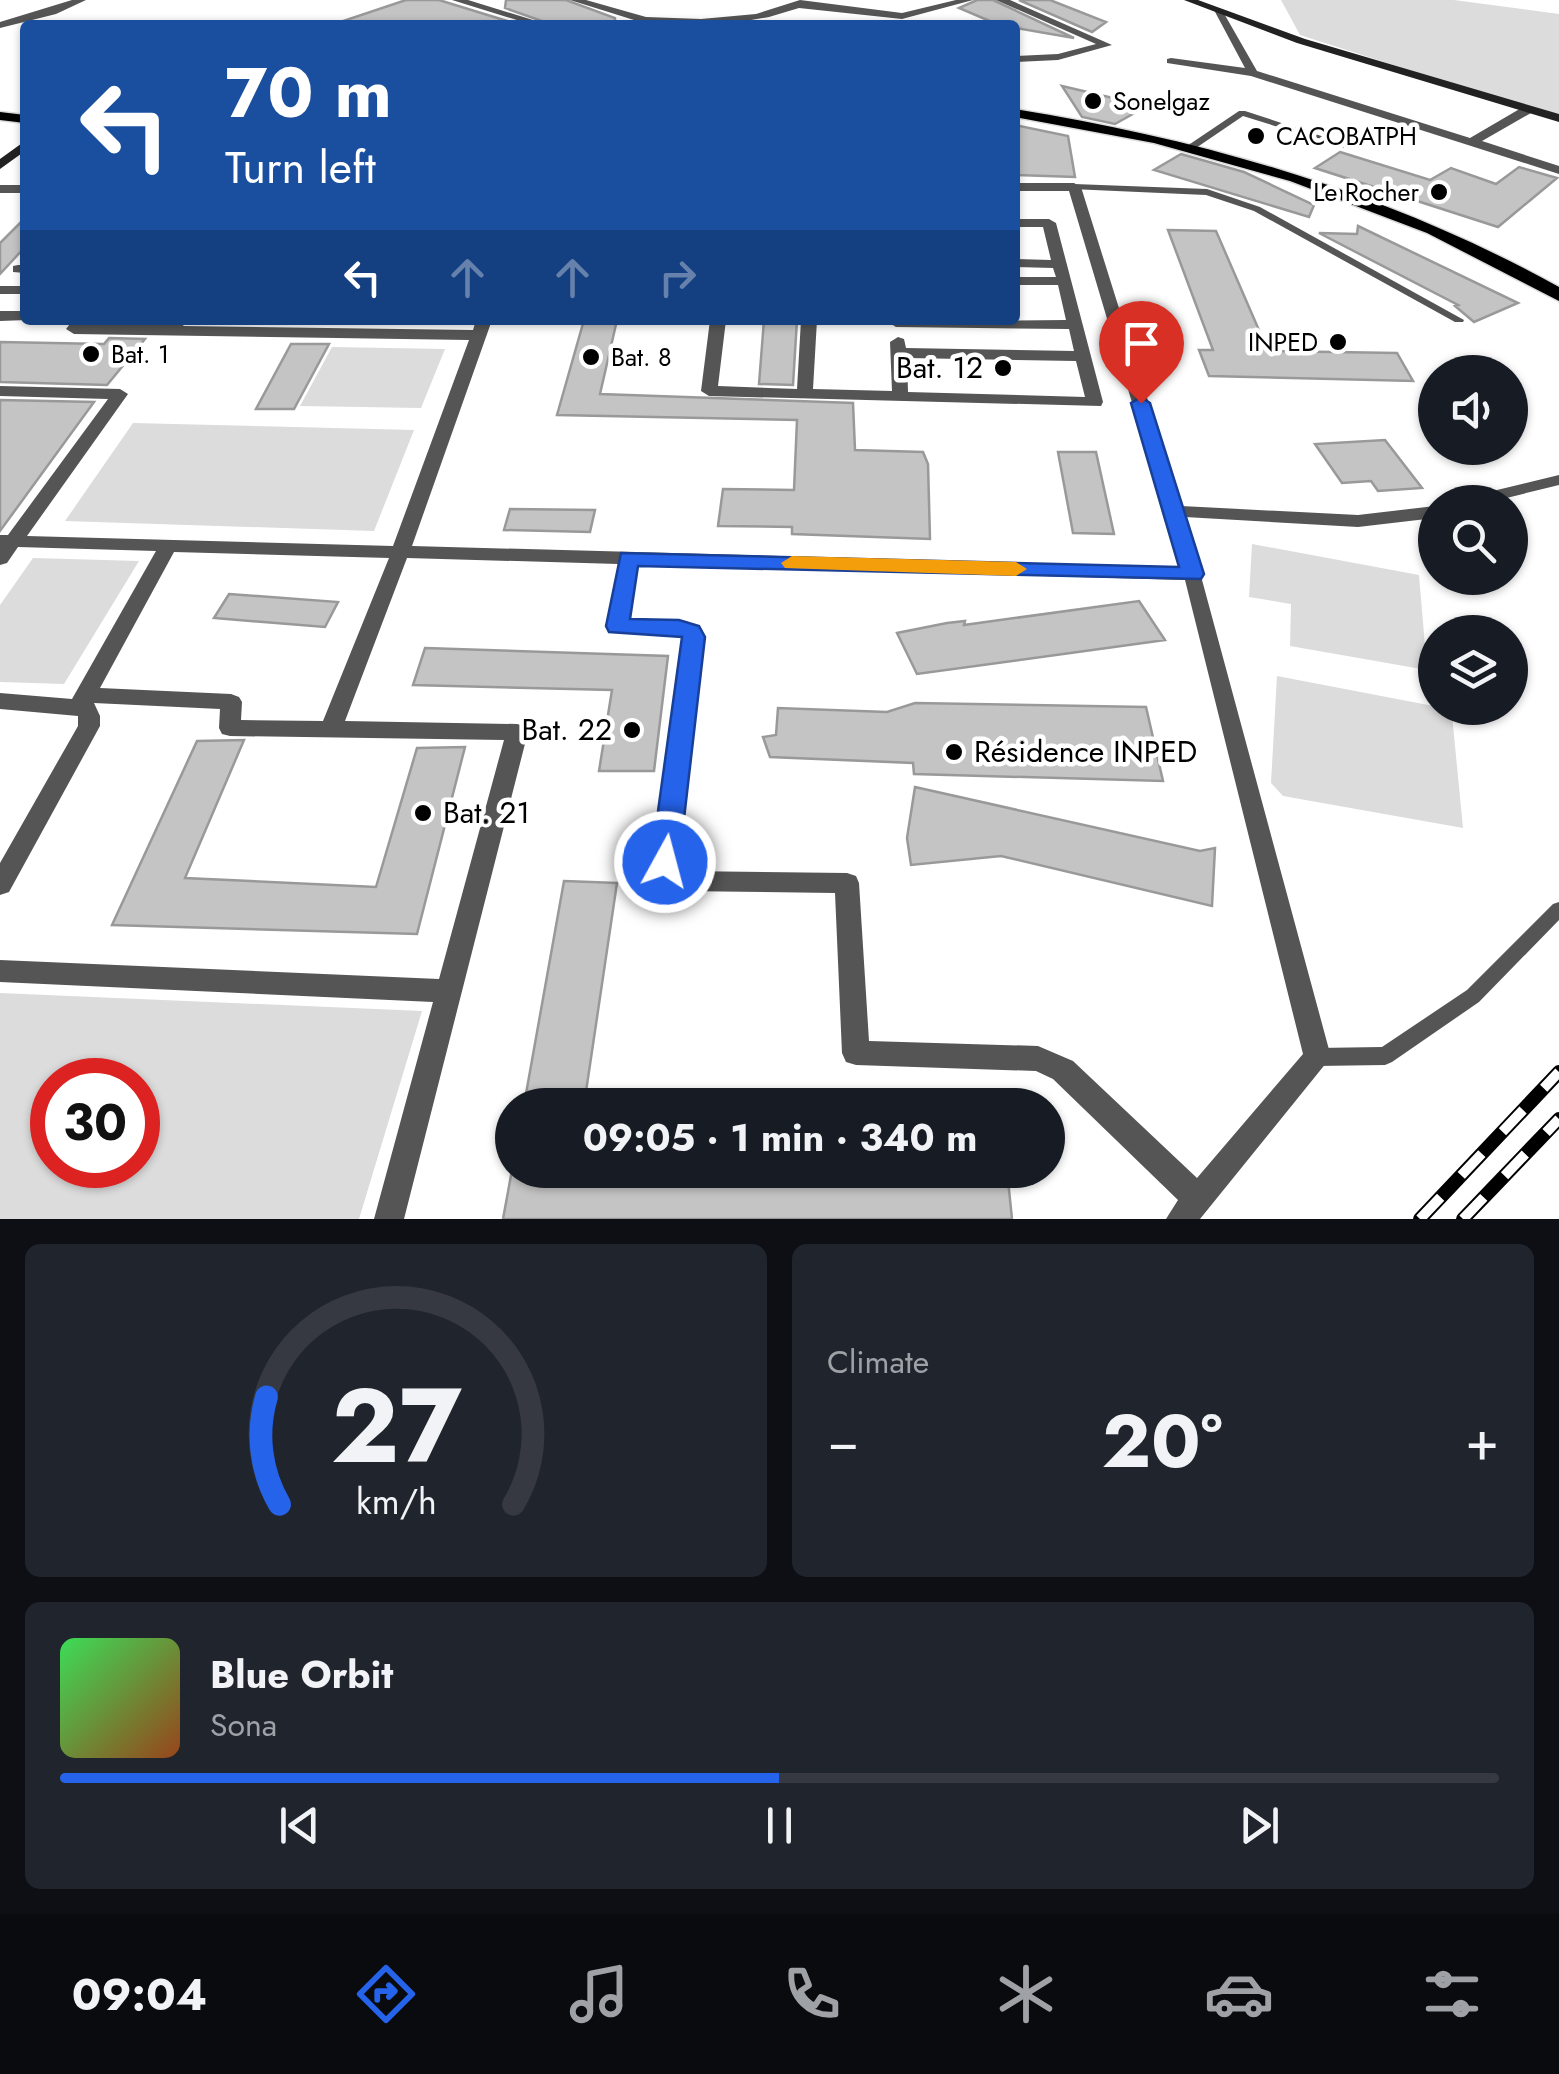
<!DOCTYPE html>
<meta charset="utf-8">
<style>
body{margin:0;font-family:Jost,sans-serif;background:#20242c;color:#f1f3f6;height:100vh;display:flex;flex-direction:column;font-size:38px;white-space:nowrap}
*{box-sizing:border-box;margin:0}
p{font-size:32px;color:#9ea1a6}
.icon{flex:none;width:55px;height:55px;fill:none;stroke:currentColor;stroke-width:2;stroke-linecap:round;stroke-linejoin:round}
.map{position:relative;height:1219px;overflow:hidden}
.panel{display:flex;flex-direction:column;gap:25px;padding:25px;background:#0d0f14;flex:1}
.panel>*{flex:none}
.hud{position:absolute;left:20px;top:20px;width:1000px;height:305px;border-radius:10px;box-shadow:0 2px 8px #0004;background:#1a4fa0;color:#fff;overflow:hidden}
.buttons{position:absolute;left:1418px;top:355px;display:grid;gap:20px}
.buttons a{display:grid;place-items:center;width:110px;height:110px;border-radius:50%;background:#171b24;box-shadow:0 2px 8px #0004;font-size:50px}
.speed{position:absolute;left:30px;top:1058px;display:flex;gap:20px;font-size:50px;font-weight:700;text-align:center}
.speed>*{display:grid;place-content:center;width:130px;height:130px;border-radius:50%;background:#171b24;box-shadow:0 2px 8px #0004;line-height:1}
.speed .limit{border:15px solid #d22;background:#fff;color:#111}
.pin{position:absolute;display:grid;place-items:center;width:85px;height:85px;color:#fff;margin:-102px -42px;border-radius:50% 50% 50% 0;rotate:-45deg;box-shadow:0 0 10px #0007}
.pin .icon{rotate:45deg}
.me{position:absolute;width:110px;margin:-55px;rotate:7deg;stroke-linejoin:round;filter:drop-shadow(0 0 8px #0008)}
.turn{display:flex;align-items:center;gap:35px;height:210px;padding:0 40px;font-size:45px}
.turn .icon{width:130px;height:130px;stroke-width:2.5}
.turn b{display:block;font-size:70px;line-height:85px}
.lanes{display:flex;align-items:center;height:95px;padding:0 40px;background:#0003;justify-content:center;gap:50px;direction:ltr}
.lanes .off{opacity:.35}
.big{font-size:75px;font-weight:700;line-height:1.1}
.panel .card{flex:1;display:flex;flex-direction:column;justify-content:center;gap:15px;min-width:0;padding:0 35px;border-radius:15px;background:#20242c}
.panel .dial{align-items:center;gap:0}
.dial svg{height:260px;overflow:visible;fill:none;stroke:#363941;stroke-width:7;stroke-linecap:round;text-anchor:middle}
.dial text{fill:#f1f3f6;stroke:none}
.song{display:flex;align-items:center;gap:30px}
.cover{width:120px;height:120px;border-radius:15px;background:linear-gradient(135deg,hsl(130 70% 55%),hsl(20 70% 35%))}
.played{height:10px;border-radius:5px;background:linear-gradient(90deg,#2563eb 50%,#363941 50%)}
.keys{display:flex;justify-content:space-around;direction:ltr}
.heat{display:flex;justify-content:space-between;align-items:center;font-size:55px;direction:ltr}
.panel .tiles{flex:1;display:grid;gap:25px;grid-template-columns:1fr 1fr}
.card:last-child{grid-column:span 2}
.trip{position:absolute;left:495px;top:1088px;width:570px;height:100px;border-radius:50px;background:#171b24;box-shadow:0 2px 8px #0004;font-weight:700;line-height:100px;text-align:center}
.dock{display:flex;height:160px;justify-content:space-around;align-items:center;background:#090b0e;color:#9ea1a6}
.dock .icon{width:70px;height:70px}
.dock .on{color:#2563eb}
.dock b{font-size:45px;color:#f1f3f6}
.map>svg:first-child{display:block}
</style>
<div class="map">
<svg width="1559" height="1219" viewBox="0 0 1559 1219">
<rect width="100%" height="100%" fill="#fff"/>
<path fill="#dcdcdc" fill-rule="evenodd" d="M1281 0H1454L1559 14V114L1505 101 1300 35Z
M332 347 445 349 421 408 300 406Z
M133 423 414 430 374 531 65 521Z
M1252 544 1419 575 1427 670 1290 646 1291 604 1249 597Z
M33 558 139 561 64 684 0 682V605Z
M1277 676 1444 708 1452 715 1463 828 1283 796 1271 783Z
M0 993 422 1011 359 1219H0ZM52 1080H138V1165H52Z"/>
<path fill="#c4c4c4" stroke="#999" stroke-width="2.5" d="M406 0H439L520 25H344L343 21Z
M506 0H566L615 18V23L553 25 505 8Z
M977 0H993L1074 38 999 25 959 8Z
M1019 0H1050L1106 22 1092 32Z
M1062 86 1147 106 1115 124 1082 117Z
M1015 125 1068 136 1075 177 1015 175Z
M1340 152 1430 180 1451 168 1496 184 1519 167 1557 178 1498 227 1315 168Z
M1181 154 1244 172 1314 205 1309 217 1154 170Z
M25 218V247L0 274V243Z
M1358 226 1518 303 1474 322 1455 306 1458 305 1319 233 1357 234Z
M1168 230 1216 231 1268 351 1397 353 1413 381 1209 376 1199 350H1213Z
M584 320H617L600 394 853 403 855 450 923 452 928 464 930 539 792 534V527L718 526 723 489 794 490 797 420 557 415Z
M764 320H797L793 385 759 384Z
M109 338 145 339 107 385 0 382V342L104 344Z
M291 344H329L294 409H256Z
M0 400 94 402 0 531Z
M1385 440 1422 488 1378 491 1371 481 1342 483 1315 444Z
M1058 452H1096L1114 534 1073 533Z
M510 509 595 510 590 532 504 530Z
M229 594 338 602 325 627 214 618Z
M1139 601 1165 640 917 674 897 633 947 623 965 621 964 625Z
M425 648 668 656 654 771H599L612 690 413 685Z
M915 703 1146 707 1163 781 914 774 913 763 770 757 763 737 776 735 778 708 887 712Z
M244 740 185 878 376 887 417 748 465 747 417 934 112 925 197 741Z
M915 787 1200 851 1215 848 1212 906 1001 856 911 865 907 838Z
M564 881 617 883 584 1105H524Z
M512 1170H694L947 1182 946 1170H1007L1012 1219H503Z"/>
<g fill="none" stroke-linecap="round" stroke-linejoin="round">
<g stroke="#dbdbdb" stroke-width="3">
<path id="primary" d="M1015 109C1207 140 1389 193 1559 287V301L1427 233 1290 181 1154 143 1015 117Z
M0 112 25 115V123L0 120Z"/>
</g>
<path fill="#555" fill-rule="evenodd" d="M1239 111H1245L1355 147 1348 149 1243 116 1193 150H1187V146Z
M1074 184 1207 189 1260 207 1464 320 1463 322H1455L1254 211 1206 195 1071 189 1070 187Z
M1559 902V920L1479 1002 1392 1062 1385 1065 1317 1066 1310 1063 1308 1057 1310 1051 1317 1048 1382 1047 1467 990 1553 904Z"/>
<path fill="#555" fill-rule="evenodd" d="M72 0H86L56 14 0 28V22Z
M452 0H468L549 25H533Z
M570 0H586L646 17 701 19 756 14 800 0 902 13 956 0H973L902 19 799 8 769 17 728 24 627 25 634 20Z
M996 0H1010L1112 45 1058 60 1015 62V56L1058 54 1096 44Z
M1214 10H1222L1257 71 1470 138 1523 107H1531V113L1482 141 1559 166V174L1251 76 1167 63V59L1171 58 1245 68Z
M1015 183H1074L1081 187 1181 506 1358 515 1435 506V518L1358 527 1185 517 1331 1057 1200 1219H1166L1178 1200 1053 1079 1036 1071 856 1065 846 1062 842 1053 835 893 679 891 658 880 653 862 684 637 678 634 610 632 607 627 618 564 407 558 345 721 517 724 525 726 528 732 404 1219H374L433 1002 0 982V960L439 979 504 740 230 736 222 734 219 728 220 709 94 703 100 716V726L9 892 0 895V863L78 726V716L0 709V693L72 699 156 551 18 547 7 563 0 565V535H8L108 399 0 396V386L120 389 128 394 27 536 393 546 469 340 74 334 66 329 73 320H89L85 324 168 325 171 320H187L183 326 473 330 476 320H492L412 546 1181 567 1069 191H1015ZM174 552 389 558 323 721 241 720 242 702 239 697 231 694 100 688ZM637 565 1185 580 1303 1054 1197 1178 1073 1061 1038 1046 869 1041 859 883 856 876 847 873 683 871 678 868 704 637 698 626 679 620H628Z
M0 185H25V193H0Z
M1015 219H1049L1056 223 1103 402 1101 406 709 396 701 391 710 320H726L718 386 797 389 801 320H817L813 389 892 391 890 342 898 337 904 339 906 348 1074 351 1069 329 896 327 888 322 1066 320 1058 285H1015V277H1056L1053 268 1015 267V259L1051 260 1043 227H1015ZM907 358 1076 361 1085 397 908 392Z
M18 265H25V273L13 272V266Z
M0 286H25V294H0Z
M0 311H25L27 320 0 321Z
M1559 475V485L1490 502H1461L1464 498Z"/>
<path fill="#222" fill-rule="evenodd" d="M1184 0H1198L1305 39 1559 114V122L1297 43Z
M25 141V151L0 169V159Z"/>
<use href="#primary" fill="#000" fill-rule="evenodd"/>
<g stroke="#000" stroke-width="14">
<path id="rail" d="M1420 1219 1559 1072
M1463 1219 1559 1119"/>
</g>
<use href="#rail" stroke="#fff" stroke-width="10" stroke-dasharray="30" stroke-linecap="butt"/>
</g>
<path fill="#2563eb" stroke="#184099" stroke-width="2.5" d="M1141 397 1150 403 1204 574 1201 579 638 566 630 619 679 620 699 626 705 637 679 862 675 870 665 873 655 870 651 862 682 637 609 632 606 626 621 553 1179 567 1131 403Z"/>
<path fill="#f59e0b" d="M792 556 1016 562 1027 569 1016 576 785 568 781 563Z"/>
<g fill="#000" stroke="#fff" stroke-width="4">
<circle cx="1093" cy="101" r="10"/>
<circle cx="1256" cy="136" r="10"/>
<circle cx="1439" cy="192" r="10"/>
<circle cx="1338" cy="342" r="10"/>
<circle cx="91" cy="354" r="10"/>
<circle cx="591" cy="357" r="10"/>
<circle cx="1003" cy="368" r="10"/>
<circle cx="632" cy="730" r="10"/>
<circle cx="954" cy="752" r="10"/>
<circle cx="423" cy="813" r="10"/>
</g>
<g text-anchor="middle" stroke-width="9" stroke-linejoin="round" paint-order="stroke">
<g font-size="25" fill="#000" stroke="#fff" text-anchor="start">
<text x="1113" y="110">Sonelgaz</text>
<text x="1276" y="145">CACOBATPH</text>
<text x="1419" y="201" text-anchor="end">Le Rocher</text>
<text x="1318" y="351" text-anchor="end">INPED</text>
<text x="111" y="363">Bat. 1</text>
<text x="611" y="366">Bat. 8</text>
</g>
<g font-size="30" fill="#000" stroke="#fff" text-anchor="end">
<text x="983" y="378">Bat. 12</text>
<text x="612" y="740">Bat. 22</text>
<text x="974" y="762" text-anchor="start">Résidence INPED</text>
<text x="443" y="823" text-anchor="start">Bat. 21</text>
</g>
</g>
</svg>
<div class="buttons">
<a><svg class="icon" aria-label="sound" viewBox="0 0 24 24"><path d="M4 9h4l5-4v14l-5-4H4zM17 9q2 3 0 6"/></svg></a>
<a><svg class="icon" aria-label="search" viewBox="0 0 24 24"><circle cx="10" cy="10" r="6"/><path d="M15 15l6 6"/></svg></a>
<a><svg class="icon" aria-label="layers" viewBox="0 0 24 24"><path d="M12 4l9 5-9 5-9-5zM3 14l9 5 9-5"/></svg></a>
</div>
<div class="speed"><div class="limit">30</div></div>
<div class="pin" style="left:1141px;top:403px;background:#d93025"><svg class="icon" aria-label="arrive" viewBox="0 0 24 24"><path d="M6 21V4h12l-3 4 3 4H6"/></svg></div>
<svg class="me" style="left:665px;top:862px" viewBox="-20 -20 40 40"><circle r="17" fill="#2563eb" stroke="#fff" stroke-width="3"/><path d="M0-11L8 9 0 5-8 9z" fill="#fff"/></svg>
<div class="trip">09:05 · 1 min · 340 m</div>
<div class="hud">
<div class="turn"><svg class="icon" aria-label="left" viewBox="0 0 24 24"><path d="M17 20v-9H6M10 6l-5 5 5 5"/></svg><div><b>70 m</b>Turn left</div></div>
<div class="lanes"><svg class="icon" aria-label="left" viewBox="0 0 24 24"><path d="M17 20v-9H6M10 6l-5 5 5 5"/></svg><svg class="icon off" aria-label="ahead" viewBox="0 0 24 24"><path d="M12 20V5M6 11l6-6 6 6"/></svg><svg class="icon off" aria-label="ahead" viewBox="0 0 24 24"><path d="M12 20V5M6 11l6-6 6 6"/></svg><svg class="icon off" aria-label="right" viewBox="0 0 24 24"><path d="M7 20v-9h11M14 6l5 5-5 5"/></svg></div>
</div>
</div>
<section class="panel">
<div class="tiles">
<div class="card dial"><svg viewBox="0 0 100 80">
<path d="M14 69A42 42 0 1 1 86 69"/>
<path d="M14 69A42 42 0 0 1 10 36" stroke="#2563eb"/>
<text x="50" y="56" font-size="32" font-weight="700">27</text>
<text x="50" y="72" font-size="11">km/h</text>
</svg></div>
<div class="card"><p>Climate</p>
<div class="heat"><a>−</a><b class="big">20°</b><a>+</a></div>
</div>
<div class="card">
<div class="song"><i class="cover"></i><div><b>Blue Orbit</b><p>Sona</p></div></div>
<div class="played"></div>
<div class="keys"><svg class="icon" aria-label="previous" viewBox="0 0 24 24"><path d="M18 5L8 12l10 7zM5 5v14"/></svg><svg class="icon" aria-label="pause" viewBox="0 0 24 24"><path d="M8 5v14M16 5v14"/></svg><svg class="icon" aria-label="next" viewBox="0 0 24 24"><path d="M6 5l10 7-10 7zM19 5v14"/></svg></div>
</div>
</div>
</section>
<nav class="dock">
<b>09:04</b>
<svg class="icon on" aria-label="directions" viewBox="0 0 24 24"><path d="M12 3l9 9-9 9-9-9zM9 14v-3h6M13 9l2 2-2 2"/></svg>
<svg class="icon" aria-label="music" viewBox="0 0 24 24"><path d="M9 18V5l10-2v13"/><circle cx="6" cy="18" r="3"/><circle cx="16" cy="16" r="3"/></svg>
<svg class="icon" aria-label="phone" viewBox="0 0 24 24"><path d="M5 4h4l2 5-3 2q2 4 5 5l2-3 5 2v4C11 20 4 13 5 4z"/></svg>
<svg class="icon" aria-label="climate" viewBox="0 0 24 24"><path d="M12 3v18M4 7l16 10M4 17L20 7"/></svg>
<svg class="icon" aria-label="car" viewBox="0 0 24 24"><path d="M5 17H2v-5l4-1 3-4h7l3 4 3 1v5h-3M9 17h6M6 11h13"/><circle cx="7" cy="17" r="2"/><circle cx="17" cy="17" r="2"/></svg>
<svg class="icon" aria-label="filters" viewBox="0 0 24 24"><path d="M4 7h16M4 17h16"/><circle cx="9" cy="7" r="2"/><circle cx="15" cy="17" r="2"/></svg>
</nav>
